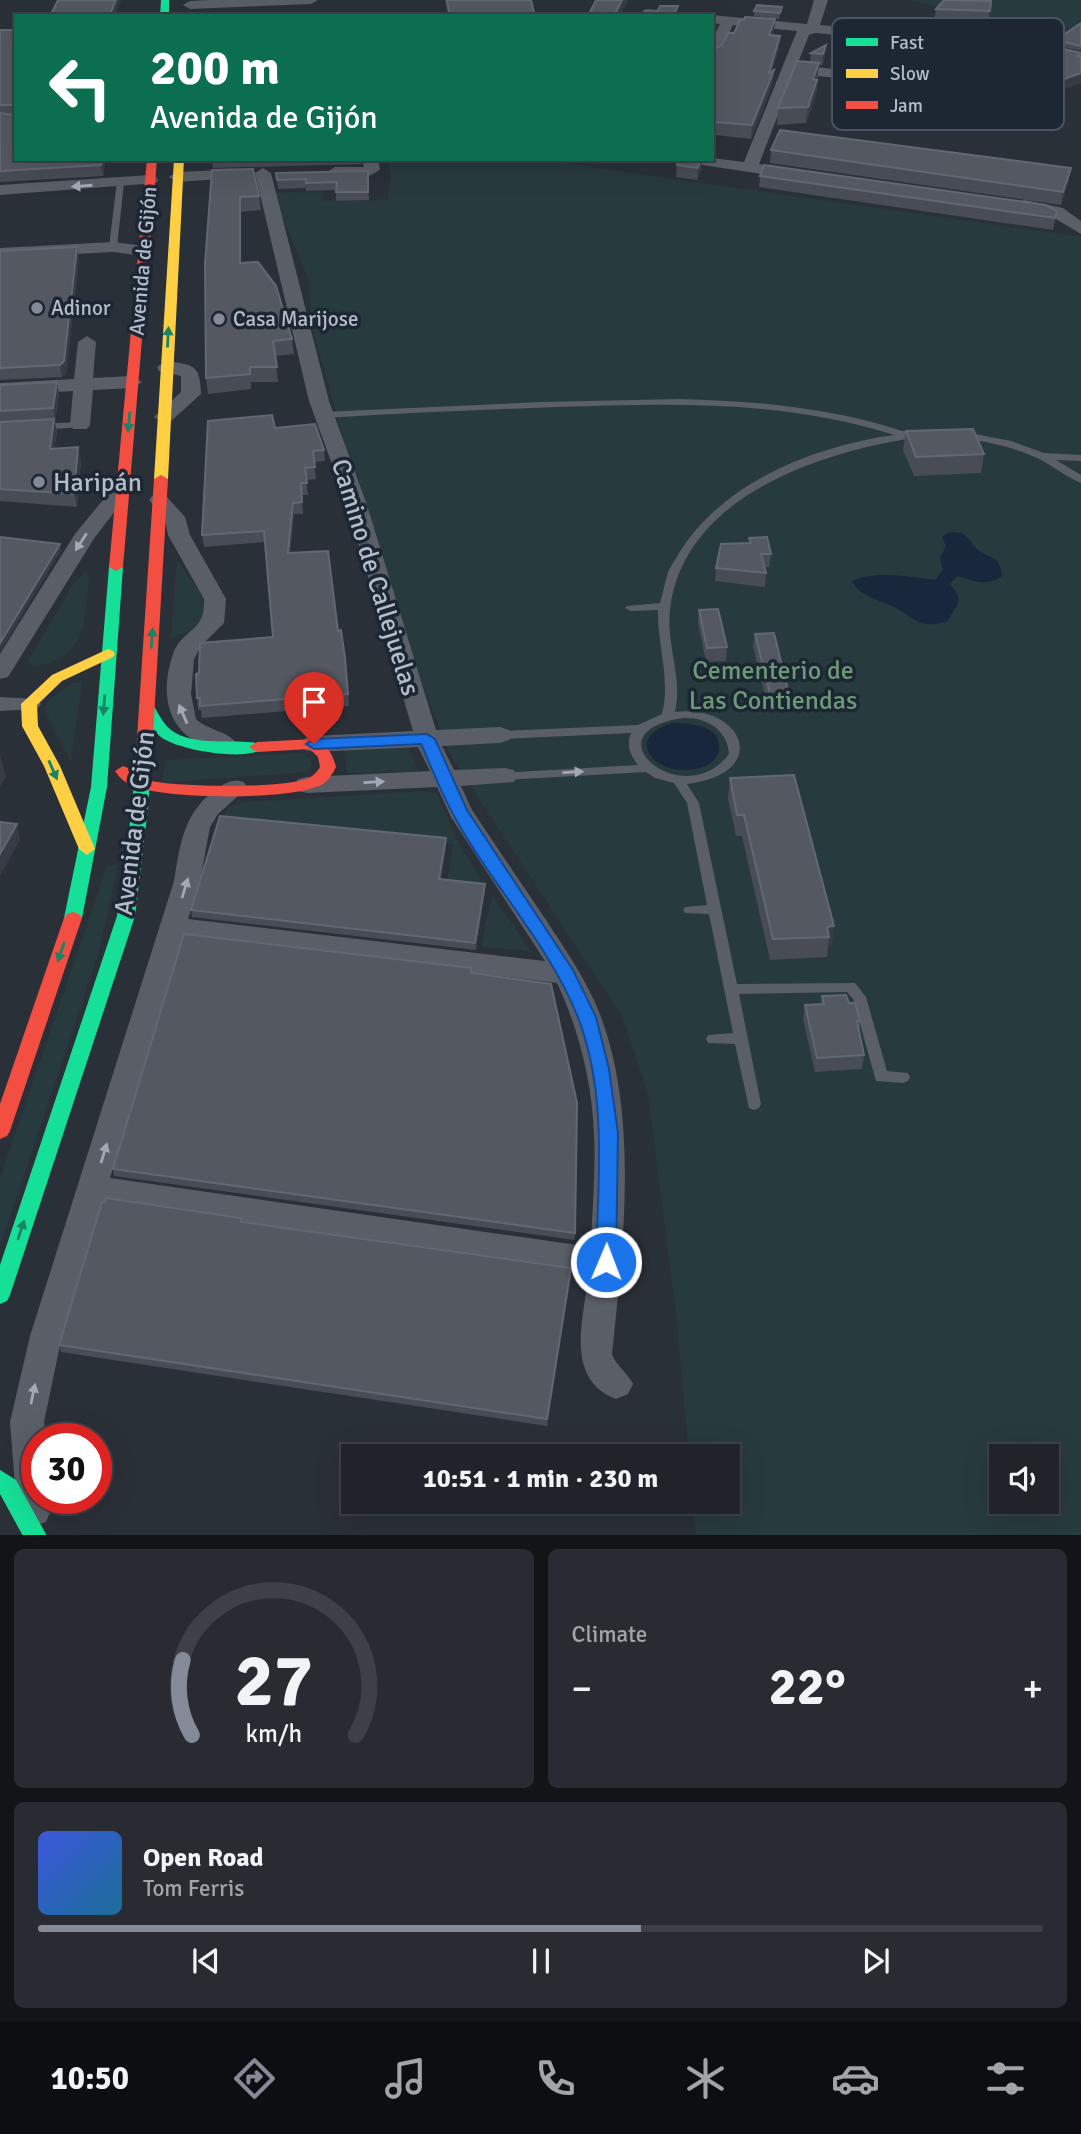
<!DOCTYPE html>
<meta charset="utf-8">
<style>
body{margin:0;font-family:Signika,sans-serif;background:#282c32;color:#f1f3f6;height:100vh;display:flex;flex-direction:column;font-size:26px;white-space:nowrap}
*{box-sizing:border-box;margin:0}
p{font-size:23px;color:#a2a4a8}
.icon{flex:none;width:38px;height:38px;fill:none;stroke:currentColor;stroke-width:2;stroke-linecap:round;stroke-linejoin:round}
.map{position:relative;height:1535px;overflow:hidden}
.sheet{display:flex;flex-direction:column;gap:14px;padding:14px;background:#121417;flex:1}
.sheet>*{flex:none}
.banner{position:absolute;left:14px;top:14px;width:700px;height:147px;border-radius:0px;box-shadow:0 7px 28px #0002,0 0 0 2px #3d4147;background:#0b6e4f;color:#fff;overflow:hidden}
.controls{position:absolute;left:989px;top:1444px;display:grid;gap:14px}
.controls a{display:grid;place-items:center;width:70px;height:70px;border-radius:0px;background:#20242a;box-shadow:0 7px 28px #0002,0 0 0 2px #3d4147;font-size:35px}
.speed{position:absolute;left:21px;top:1423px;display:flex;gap:14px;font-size:35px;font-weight:700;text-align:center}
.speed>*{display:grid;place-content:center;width:91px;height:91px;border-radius:50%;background:#20242a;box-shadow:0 7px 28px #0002,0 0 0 2px #3d4147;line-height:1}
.speed .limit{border:10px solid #d22;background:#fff;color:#111}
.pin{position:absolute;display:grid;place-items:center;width:60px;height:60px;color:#fff;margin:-72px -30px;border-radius:50% 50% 50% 0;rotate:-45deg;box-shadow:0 0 7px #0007}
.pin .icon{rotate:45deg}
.me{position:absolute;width:77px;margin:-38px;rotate:1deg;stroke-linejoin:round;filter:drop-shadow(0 0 5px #0008)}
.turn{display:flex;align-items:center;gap:24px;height:147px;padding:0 21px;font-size:32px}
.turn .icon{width:91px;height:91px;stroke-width:2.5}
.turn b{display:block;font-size:49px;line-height:60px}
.big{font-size:52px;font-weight:800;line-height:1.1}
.sheet .card{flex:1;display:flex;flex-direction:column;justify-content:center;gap:10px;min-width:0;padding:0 24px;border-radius:10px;background:#282c32}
.sheet .dial{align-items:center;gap:0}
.dial svg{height:182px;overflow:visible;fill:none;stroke:#3d4147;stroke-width:7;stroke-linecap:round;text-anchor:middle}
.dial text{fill:#f1f3f6;stroke:none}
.song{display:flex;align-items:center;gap:21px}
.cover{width:84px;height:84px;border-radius:10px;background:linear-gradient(135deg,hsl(230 70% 55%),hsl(200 70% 35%))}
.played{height:7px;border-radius:4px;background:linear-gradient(90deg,#848b96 60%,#3d4147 60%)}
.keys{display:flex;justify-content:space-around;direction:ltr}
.heat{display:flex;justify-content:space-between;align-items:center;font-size:38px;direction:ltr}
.sheet .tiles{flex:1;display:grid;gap:14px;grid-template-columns:1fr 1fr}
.card:last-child{grid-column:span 2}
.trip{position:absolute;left:341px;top:1444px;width:399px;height:70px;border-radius:0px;background:#20242a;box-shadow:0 7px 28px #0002,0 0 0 2px #3d4147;font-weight:800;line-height:70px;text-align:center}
.menu{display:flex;height:112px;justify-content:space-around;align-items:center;background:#0d0e11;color:#a2a4a8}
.menu .icon{width:49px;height:49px}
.menu .active{color:#848b96}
.menu b{font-size:32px;color:#f1f3f6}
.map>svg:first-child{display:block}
</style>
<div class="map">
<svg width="1081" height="1536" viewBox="0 0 1081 1536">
<rect width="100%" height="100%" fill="#2a3038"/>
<path fill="#273a3e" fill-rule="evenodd" d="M907 0H1081V36Z
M387 159 547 161 1081 237V1535H696L693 1502H728V1456H689L677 1322 648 1094 622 1016 450 755 386 591 311 324 309 280 272 193 323 191 322 201 388 200 391 176ZM1001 1456H1046V1502H1001Z
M177 559 206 602 198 628 171 638Z
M86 573 89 578C85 619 87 659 35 666L28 661 77 579Z
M82 682 71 762 45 710 47 702 72 683Z
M408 746 418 771 347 773 344 750Z
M301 753 310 759 312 765 307 772 161 783 166 760Z
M425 791 437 794 459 843 486 889 447 883 453 845 222 819 229 806 245 802Z
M107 866H118L98 955 0 1247V1178Z
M492 896 531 951 481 947Z"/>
<path fill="#19273c" d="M949 532C968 532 966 537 976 548 989 561 999 552 1002 576 988 587 973 581 957 576L950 584C966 603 956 603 948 621 941 623 935 625 927 624 914 622 908 615 898 609 882 600 860 598 852 581 876 570 909 577 935 580L943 570 940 558 946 546 942 537Z
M672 723C689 723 721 725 719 748 719 753 716 759 712 762 696 774 664 773 651 756 638 739 658 727 672 723Z"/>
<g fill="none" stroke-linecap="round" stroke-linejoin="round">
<path fill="#5a5e66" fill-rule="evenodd" d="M117 181 124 183 117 247 113 250 109 247Z
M679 399C754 401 827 407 899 430 908 433 918 429 925 434L920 437C823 451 683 495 670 610 666 645 683 677 675 712 742 703 774 773 687 784L699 803 737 984 855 983 866 997 887 1071 908 1073 910 1077 908 1081 903 1083 876 1081 853 999 847 992 739 994 761 1104 759 1108 754 1110 749 1108 735 1044 708 1043 706 1039 708 1035 733 1033 709 914 685 913 683 910 685 907 707 905 687 803 674 783 655 778 646 772 505 780 501 779 499 776 501 773 638 765C630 755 626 745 631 733L500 739 494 735 500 731 638 725 662 714C671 679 657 645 658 610L631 611 625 608 627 606 660 603C663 593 665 582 668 572 671 565 676 559 679 553 723 482 814 446 894 435 785 400 671 403 557 407 480 410 402 413 324 418L319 415 324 412 542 402ZM684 718C706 717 728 730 729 754 683 815 585 731 684 718Z
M80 422 85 425 83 427 39 430 34 427 39 424Z
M959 431 1011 441 1044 453 1081 455V461L1056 460 1081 475V483C1066 477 1052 465 1037 458 1010 445 984 442 955 436V432Z"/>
<path fill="#5a5e66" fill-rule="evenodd" d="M211 0H318L311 4 190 9 183 5 190 1Z
M814 0H828L820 25 885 31 976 33 1010 37 1081 54V62L1010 45 976 41 885 39 815 33 809 35 797 65 851 71 858 75 851 79 794 74 759 164 801 171 803 174 801 177 795 179 682 162 680 159 712 158 744 162 797 31 733 25 719 57 712 61V40L720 24 712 23V16H708L712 15 807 24Z
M648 9 675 12 682 16H643V10Z
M362 159H378L380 169C371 180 337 182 327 172L335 167H364Z
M263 168 271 173 329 401 367 505 436 730 500 727 509 730 512 735 509 740 500 743 442 746 454 770 505 768 514 770 517 776 514 782 461 786 472 810C496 846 521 883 546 920 566 951 588 982 601 1017 639 1120 623 1247 612 1354 616 1366 627 1372 633 1384L628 1394 616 1399C563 1379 584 1316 589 1273L103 1202 62 1336 44 1422 45 1438H37V1498H50L51 1510 46 1522 34 1526 22 1522 17 1510 10 1422 30 1336 174 881C180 843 184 811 218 788 227 782 233 779 244 782L247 788 218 814 210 827 200 881 188 919 545 961 451 817 437 787 307 793 298 791 295 785 298 779 307 777 430 771 418 747 314 752 305 750 302 744 305 738 314 736 413 731 347 505 309 401 255 173ZM183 938 557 983C579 1030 592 1082 594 1134 596 1171 592 1209 591 1247L110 1178Z
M246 169 252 171 254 174 252 177 177 182 169 177 177 172Z
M150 175 156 177 158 180 156 183 0 195V185Z
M1025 200 1063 208 1081 221V234L1051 216 1019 209 1017 205 1019 201Z
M113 242 144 246 153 251 144 256 113 252 0 258V248Z
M87 336 96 342 93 378 132 376 142 382 132 388 93 390 90 425 87 429H73L70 425 73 391 0 395V383L74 379 78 342Z
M166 361C194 365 200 364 201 394L171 421 164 423 154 417 181 392V376L159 371 157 367Z
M123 482 130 484 133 488 95 537 8 677 0 679V654L75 534 116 484Z
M159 494 166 496 185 517 190 535 226 599 224 623 201 646 194 659 191 694 196 719C207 730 228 731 236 743L233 749C223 751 216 749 207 746 167 733 160 694 172 657 180 628 206 634 204 599L168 535 165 519 149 500 152 496Z
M0 697 37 699 41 704 37 709 0 711Z"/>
<path fill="#16e098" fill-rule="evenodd" d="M161 0H169V16H160Z
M116 563 123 567 107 787 82 918 79 922H67L64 918 91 787 109 567Z
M147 701 152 703C158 712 162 723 171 730 196 750 254 735 265 747 251 763 177 750 161 737 151 730 145 717 139 706Z
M144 748 152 753 148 808 135 916 10 1295 7 1301 0 1304V1265L117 916 132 808 136 753Z
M0 1470 16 1480 47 1536H23L0 1494Z"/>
<path fill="#ffcf43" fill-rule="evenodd" d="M174 159H184L168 479 161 483 154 479Z
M108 649 113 651 115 654 113 657 62 681 37 705 38 726 60 766 95 849 87 855 79 849 44 766 22 726 21 704 52 675Z"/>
<path fill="#f24e42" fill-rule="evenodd" d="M147 159H157L123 567 116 571 109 567Z
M161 475 168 479 152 753 144 758 136 753 154 479Z
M314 739C327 743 333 755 336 767 333 773 329 780 323 784 293 801 169 799 136 787 127 784 120 779 115 771L123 766C134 769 140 778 151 781 181 787 282 789 309 778 314 775 317 772 320 767L318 757 310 749 257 752 249 747 257 742Z
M73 912 79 914 82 918 10 1131 7 1136 0 1139V1104L64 918 67 914Z"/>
</g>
<path fill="#474c55" d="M445 0H531L535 16H448Z
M991 1 987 32 933 29 936 9Z
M782 7 779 19 754 16V11Z
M775 19 774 32 773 36 779 49 772 71 774 70 773 83 751 139 715 135 712 142V50L722 45 734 33Z
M1081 23V51L1055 45 1056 40Z
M0 30H16V159H106L103 176 0 182Z
M987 34 984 58 933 56 914 53 915 42Z
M826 45 825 56 822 65H819L816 96 806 123 777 125 778 108 810 62 811 53Z
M1080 57 1035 100 996 82 997 71Z
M771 150 1069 180 1061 205 770 163Z
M212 159H360L361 164 213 168Z
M677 165 702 168 697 180 676 177Z
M212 170 259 196 261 210 241 212V263L292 339 294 354 275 356 278 382H251V389L208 394 206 378Z
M368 171 369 200 336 201V190L306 191V188L278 189 276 173Z
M760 176 1057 211 1053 230 759 187Z
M0 251 79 259 66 374 62 377 0 380Z
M0 385 59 394 55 421 57 432 54 449 81 460 77 507 0 501Z
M275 428 324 450 325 461 314 462 316 479 306 480 308 495H302L303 514H294L290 553 338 631 345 658 349 706 202 718 201 710H198L197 698 199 673 273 637 265 542 204 547 202 535Z
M906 431 984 454 981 473 914 476 903 450Z
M749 538 771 554 769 567H764L766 573 765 587 715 581 716 568 749 543Z
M699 610 727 647 726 661 706 662 698 623Z
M755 634 789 694 788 707 768 708 753 647Z
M730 778 834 926 831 947H828L827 957 770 960 742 836H736L728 798Z
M446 846 441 879 485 891 476 950 192 917 191 910Z
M471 968V973L577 1103 575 1240 114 1176 113 1169Z
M822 996 849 1003 860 1021 859 1030 864 1055 862 1069 815 1072 803 1019 805 1005 821 1004Z
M242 1222 571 1275 547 1426 61 1352 59 1345Z"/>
<path fill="#373c44" d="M116 0H121L115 16 110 14Z
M622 0H628L620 16H614Z
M678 6V16H673Z
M775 19 774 32 768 48 769 35Z
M780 36 779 49 768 84 774 70 773 83 751 139 752 125Z
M826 45 825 56 822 65 823 54Z
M819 63 817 79 814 88 817 80 816 96 806 123 808 107 813 79Z
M1081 73V83L1035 100 1037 89Z
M716 122 715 135 712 142V130Z
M102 159H106L103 176 101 165Z
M701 159H702V168L697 180 698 168Z
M1071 168 1069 180 1061 205 1063 192Z
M240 197 241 212V278L240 263Z
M77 247 79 259 66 374 62 377 60 365Z
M57 382 59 394 55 421 53 408Z
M54 419 57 432 52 462 50 449Z
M78 447 81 460 77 507 74 494Z
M293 503 294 514 289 565 288 553Z
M60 544 61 551 0 652V643Z
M0 755 6 777 0 787Z
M17 824 20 840 0 876V854Z
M446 838V846L440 886 439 879Z
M485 884V891L476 950 475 943Z
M834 926 831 947H828L829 937 827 927Z
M571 1268V1275L547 1426V1419Z"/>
<path fill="#535861" stroke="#626872" stroke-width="2" d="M58 0H116L110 14H128L127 16H50Z
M447 0H531L535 16H450Z
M596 0H622L614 16H588Z
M944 0 991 1 990 11 936 9Z
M757 5 782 7 780 13 754 11Z
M660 6H678L673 16H655Z
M745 17 775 19 769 35 780 36 769 73 774 70 752 125 716 122 712 130V79L714 75 712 74V50L722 45 728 33H734L740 20H744Z
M1081 23V46L1056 40Z
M0 30H16V107L14 105H0Z
M826 45 823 54 811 53Z
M1056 47 1081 53 1077 56 1081 57V73L1037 89 997 71Z
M797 61 819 63 813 79 817 80 808 107 778 108Z
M16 111V159H102L101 165 0 171V113L14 115Z
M780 130 1071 168 1063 192 771 150Z
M679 159H701L698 168 677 165Z
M764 165 1046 205 1057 211 1055 218 760 176Z
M253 169 259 196 240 197V263L258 262 276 286 292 339 273 341 277 367H250V374L206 378 205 264 212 170Z
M368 171V192H336L337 182 306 183V179L277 180 276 173Z
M77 247 64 361 60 365 0 368V251Z
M57 382 53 408 0 411V385Z
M272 415 275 428 315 424 324 450 313 451 315 467 305 468 307 483H301L302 502 293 503 288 553 328 551 338 631 341 630 345 658 348 694 200 706V698H197L196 674 199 673 200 643 273 637 264 531 202 535 208 421Z
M54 419 50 449 78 447 74 494 0 489V422Z
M973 429 984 454 916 457 906 431Z
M0 537 60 544 0 643Z
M767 537 771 554H761L766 573 716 568 721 544 751 543 749 538Z
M718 609 727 647 707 648 699 610Z
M774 633 789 694H770L755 634Z
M794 775 834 926 827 927 829 937 773 939 744 815H737L730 778Z
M220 816 446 838 439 879 485 884 475 943 191 910Z
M0 822 17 824 0 854Z
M184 934 471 968V973L551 984 577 1103 575 1233 113 1169Z
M846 995 849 1003H855L860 1021H857L864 1055 817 1058 805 1005 824 1004 822 996Z
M106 1198 241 1218V1222L571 1268 547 1419 59 1345 102 1202H105Z"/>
<defs><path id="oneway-solid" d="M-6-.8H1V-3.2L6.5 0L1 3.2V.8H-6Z" transform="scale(1.75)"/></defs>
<g fill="#a2a9b5">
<use href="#oneway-solid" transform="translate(82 186) rotate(176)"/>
<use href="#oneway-solid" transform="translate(81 542) rotate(123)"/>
<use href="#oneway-solid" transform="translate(183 714) rotate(-113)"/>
<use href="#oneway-solid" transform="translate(573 772) rotate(-3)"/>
<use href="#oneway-solid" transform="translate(374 782) rotate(-3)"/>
<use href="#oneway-solid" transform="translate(185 888) rotate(-73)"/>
<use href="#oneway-solid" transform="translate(104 1153) rotate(-73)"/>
<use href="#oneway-solid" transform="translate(33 1394) rotate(-78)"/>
</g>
<g fill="#1a8366">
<use href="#oneway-solid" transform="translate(168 337) rotate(-87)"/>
<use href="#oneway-solid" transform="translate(129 422) rotate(95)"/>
<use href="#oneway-solid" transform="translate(152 638) rotate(-86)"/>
<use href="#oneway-solid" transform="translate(104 705) rotate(94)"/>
<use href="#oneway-solid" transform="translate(53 770) rotate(66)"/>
<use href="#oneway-solid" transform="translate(61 952) rotate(109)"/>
<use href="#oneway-solid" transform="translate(21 1230) rotate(-72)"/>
</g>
<path fill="#1a73e8" stroke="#114b97" stroke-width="2" d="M427 734 435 739 467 810 573 970 596 1017 609 1069 618 1133 616 1262 613 1268 606 1270 599 1268 596 1262C598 1181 608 1092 577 1015 547 941 489 882 452 812 440 790 431 766 421 744L314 749 306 744 314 739Z"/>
<g fill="#848b96" stroke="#1d2633" stroke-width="2.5">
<circle cx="37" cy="308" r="7"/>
<circle cx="219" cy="319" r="7"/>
<circle cx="39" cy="482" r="7"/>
</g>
<g text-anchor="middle" stroke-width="7" stroke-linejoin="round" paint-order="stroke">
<g font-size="21" fill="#b4bcc9" stroke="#1d2633">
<text transform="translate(143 261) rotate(-85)" y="7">Avenida de Gijón</text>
</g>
<g font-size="21" fill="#b4bcc9" stroke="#1d2633" text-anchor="start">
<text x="51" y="315">Adinor</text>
<text x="233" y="326">Casa Marijose</text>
</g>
<g font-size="26" fill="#b4bcc9" stroke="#1d2633" text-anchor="start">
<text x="53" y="491">Haripán</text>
</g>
<g font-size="26" fill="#b4bcc9" stroke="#1d2633">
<text transform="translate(376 577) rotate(73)" y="9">Camino de Callejuelas</text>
<text transform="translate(134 823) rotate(-83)" y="9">Avenida de Gijón</text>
</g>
<g font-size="26" fill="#6b9a76" stroke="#1d2633">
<text x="773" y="679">Cementerio de<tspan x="773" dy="30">Las Contiendas</tspan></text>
</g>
</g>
<rect x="832" y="18" width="232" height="112" rx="10" fill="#1d2633" stroke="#4a5360" stroke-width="2"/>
<rect x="846" y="38" width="32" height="8" fill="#16e098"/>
<rect x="846" y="69" width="32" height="9" fill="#ffcf43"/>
<rect x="846" y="101" width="32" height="8" fill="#f24e42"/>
<g font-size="19" fill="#b4bcc9">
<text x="890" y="49">Fast</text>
<text x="890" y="80">Slow</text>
<text x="890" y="112">Jam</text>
</g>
</svg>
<div class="controls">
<a><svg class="icon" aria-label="sound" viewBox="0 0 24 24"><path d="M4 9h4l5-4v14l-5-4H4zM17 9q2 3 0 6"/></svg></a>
</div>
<div class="speed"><div class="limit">30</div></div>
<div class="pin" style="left:314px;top:744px;background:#d93025"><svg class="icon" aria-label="arrive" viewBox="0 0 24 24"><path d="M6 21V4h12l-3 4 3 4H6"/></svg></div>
<svg class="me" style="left:606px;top:1262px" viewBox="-20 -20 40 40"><circle r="17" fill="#1a73e8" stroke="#fff" stroke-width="3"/><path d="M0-11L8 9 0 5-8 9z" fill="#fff"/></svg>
<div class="trip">10:51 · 1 min · 230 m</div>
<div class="banner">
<div class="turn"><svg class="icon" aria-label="left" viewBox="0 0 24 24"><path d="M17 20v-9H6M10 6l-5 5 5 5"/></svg><div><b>200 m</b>Avenida de Gijón</div></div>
</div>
</div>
<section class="sheet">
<div class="tiles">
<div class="card dial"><svg viewBox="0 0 100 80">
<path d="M14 69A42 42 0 1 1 86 69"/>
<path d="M14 69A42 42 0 0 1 10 36" stroke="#848b96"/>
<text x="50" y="56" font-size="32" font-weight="700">27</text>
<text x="50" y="72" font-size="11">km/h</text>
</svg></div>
<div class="card"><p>Climate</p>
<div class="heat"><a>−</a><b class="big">22°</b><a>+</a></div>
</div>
<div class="card">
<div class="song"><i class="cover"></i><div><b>Open Road</b><p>Tom Ferris</p></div></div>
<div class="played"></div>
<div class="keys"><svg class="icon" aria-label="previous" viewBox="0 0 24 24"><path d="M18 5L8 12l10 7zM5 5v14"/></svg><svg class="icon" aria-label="pause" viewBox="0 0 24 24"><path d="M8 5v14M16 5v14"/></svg><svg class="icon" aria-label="next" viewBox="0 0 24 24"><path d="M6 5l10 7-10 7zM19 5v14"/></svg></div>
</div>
</div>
</section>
<nav class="menu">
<b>10:50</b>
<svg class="icon active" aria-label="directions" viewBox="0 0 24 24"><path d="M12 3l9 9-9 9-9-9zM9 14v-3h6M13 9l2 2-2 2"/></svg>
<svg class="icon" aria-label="music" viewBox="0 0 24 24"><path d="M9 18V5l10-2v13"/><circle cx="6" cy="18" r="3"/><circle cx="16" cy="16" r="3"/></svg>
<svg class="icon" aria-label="phone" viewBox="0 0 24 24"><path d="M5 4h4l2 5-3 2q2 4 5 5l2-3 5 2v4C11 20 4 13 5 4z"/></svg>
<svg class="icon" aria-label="climate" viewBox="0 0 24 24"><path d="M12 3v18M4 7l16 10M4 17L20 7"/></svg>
<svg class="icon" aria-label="car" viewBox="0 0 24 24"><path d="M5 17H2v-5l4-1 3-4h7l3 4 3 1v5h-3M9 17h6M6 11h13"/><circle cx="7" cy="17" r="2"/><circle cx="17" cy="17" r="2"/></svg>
<svg class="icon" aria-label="filters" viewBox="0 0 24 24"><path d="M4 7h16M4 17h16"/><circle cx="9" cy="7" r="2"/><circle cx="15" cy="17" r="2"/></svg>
</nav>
